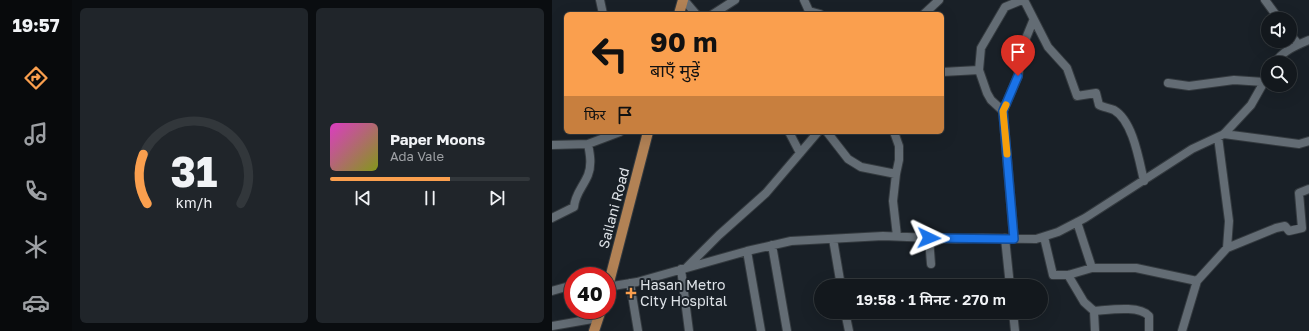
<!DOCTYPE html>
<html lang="hi">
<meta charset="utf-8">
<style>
body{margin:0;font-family:"Golos Text","Noto Sans Devanagari",sans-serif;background:#20252a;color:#f1f3f6;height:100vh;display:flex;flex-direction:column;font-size:15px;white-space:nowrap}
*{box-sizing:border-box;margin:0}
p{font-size:13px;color:#9da0a4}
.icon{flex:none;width:22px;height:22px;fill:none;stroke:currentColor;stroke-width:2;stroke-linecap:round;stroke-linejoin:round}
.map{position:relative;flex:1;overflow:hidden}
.panel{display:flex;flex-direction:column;gap:8px;padding:8px;background:#0a0d10;width:480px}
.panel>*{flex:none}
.guide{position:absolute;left:12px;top:12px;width:380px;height:122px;border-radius:6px;box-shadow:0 4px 16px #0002,0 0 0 1px #32373b;background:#fa9f4e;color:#111;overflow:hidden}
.controls{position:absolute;left:709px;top:12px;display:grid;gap:8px}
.controls a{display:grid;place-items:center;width:36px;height:36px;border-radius:50%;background:#13181d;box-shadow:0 4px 16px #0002,0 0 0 1px #32373b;font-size:20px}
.speed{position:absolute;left:12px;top:267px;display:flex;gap:8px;font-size:20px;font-weight:700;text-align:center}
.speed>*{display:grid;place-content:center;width:52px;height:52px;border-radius:50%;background:#13181d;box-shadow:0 4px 16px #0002,0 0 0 1px #32373b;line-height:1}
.speed .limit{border:6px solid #d22;background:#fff;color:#111}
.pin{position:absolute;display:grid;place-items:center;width:34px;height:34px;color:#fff;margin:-41px -17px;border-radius:50% 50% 50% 0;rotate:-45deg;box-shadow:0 0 4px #0007}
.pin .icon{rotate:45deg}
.me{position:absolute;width:44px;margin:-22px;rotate:92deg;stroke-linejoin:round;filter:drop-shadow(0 0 3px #0008)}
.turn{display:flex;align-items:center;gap:14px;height:84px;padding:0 20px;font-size:18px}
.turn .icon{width:52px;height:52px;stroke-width:2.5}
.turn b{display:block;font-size:28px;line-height:34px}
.then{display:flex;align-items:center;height:38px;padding:0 20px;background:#0003;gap:8px;font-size:15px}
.panel .widget{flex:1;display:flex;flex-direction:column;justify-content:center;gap:6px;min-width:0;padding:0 14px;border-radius:6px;background:#20252a}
.panel .dial{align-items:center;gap:0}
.dial svg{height:104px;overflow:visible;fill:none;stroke:#32373b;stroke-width:7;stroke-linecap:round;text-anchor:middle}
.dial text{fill:#f1f3f6;stroke:none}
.song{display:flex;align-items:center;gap:12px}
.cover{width:48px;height:48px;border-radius:6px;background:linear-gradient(135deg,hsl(310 70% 55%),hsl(70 70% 35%))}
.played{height:4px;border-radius:2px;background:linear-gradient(90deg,#fa9f4e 60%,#32373b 60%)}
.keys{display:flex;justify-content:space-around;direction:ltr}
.panel .tiles{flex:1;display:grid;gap:8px;grid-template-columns:repeat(2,1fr)}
.trip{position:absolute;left:262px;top:279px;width:234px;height:40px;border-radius:20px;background:#13181d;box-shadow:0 4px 16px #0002,0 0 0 1px #32373b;font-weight:600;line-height:40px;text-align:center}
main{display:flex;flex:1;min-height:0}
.dock{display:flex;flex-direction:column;width:72px;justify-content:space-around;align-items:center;background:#080a0c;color:#9da0a4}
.dock .icon{width:28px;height:28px}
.dock .on{color:#fa9f4e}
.dock b{font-size:18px;color:#f1f3f6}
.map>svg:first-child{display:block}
</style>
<main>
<nav class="dock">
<b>19:57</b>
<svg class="icon on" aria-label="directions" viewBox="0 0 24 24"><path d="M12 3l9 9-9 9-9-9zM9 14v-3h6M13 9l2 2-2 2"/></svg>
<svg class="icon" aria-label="music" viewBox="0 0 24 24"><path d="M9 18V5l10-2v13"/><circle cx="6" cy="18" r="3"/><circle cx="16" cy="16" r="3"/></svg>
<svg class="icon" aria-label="phone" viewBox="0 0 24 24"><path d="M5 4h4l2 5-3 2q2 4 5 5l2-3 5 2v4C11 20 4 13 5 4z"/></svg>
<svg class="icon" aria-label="climate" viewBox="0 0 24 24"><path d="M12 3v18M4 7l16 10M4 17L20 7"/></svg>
<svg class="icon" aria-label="car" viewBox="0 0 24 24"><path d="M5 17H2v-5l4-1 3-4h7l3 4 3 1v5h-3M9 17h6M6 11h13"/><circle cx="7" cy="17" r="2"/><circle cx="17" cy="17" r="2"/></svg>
</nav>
<section class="panel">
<div class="tiles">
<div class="widget dial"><svg viewBox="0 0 100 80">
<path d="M14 69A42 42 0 1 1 86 69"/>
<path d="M14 69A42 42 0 0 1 11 31" stroke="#fa9f4e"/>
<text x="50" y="56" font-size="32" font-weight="700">31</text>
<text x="50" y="72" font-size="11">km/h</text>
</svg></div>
<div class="widget">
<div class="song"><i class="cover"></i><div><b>Paper Moons</b><p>Ada Vale</p></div></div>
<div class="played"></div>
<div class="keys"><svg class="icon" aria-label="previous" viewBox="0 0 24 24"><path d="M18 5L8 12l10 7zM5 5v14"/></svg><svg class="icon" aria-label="pause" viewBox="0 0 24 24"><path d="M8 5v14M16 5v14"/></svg><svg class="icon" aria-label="next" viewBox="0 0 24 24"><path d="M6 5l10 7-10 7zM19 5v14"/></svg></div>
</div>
</div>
</section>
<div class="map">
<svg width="757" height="331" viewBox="0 0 757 331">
<rect width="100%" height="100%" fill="#192027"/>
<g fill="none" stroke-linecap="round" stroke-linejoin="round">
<g stroke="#343a3f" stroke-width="10">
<path id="minor" d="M48 0 51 14
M132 0 144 14
M252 0 257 11 268 14
M472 0 496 47 515 68 525 96 544 93 547 105C551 107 557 108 562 110 581 121 587 160 592 181
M713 0 727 19
M161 14 183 0
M372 14 387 0
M738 34 746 44
M723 63C730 51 745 45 757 40
M390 72 427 70
M616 83 637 86 682 80 712 82
M451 111 439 100 435 93 427 70 429 48 453 7 470 0
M237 132 248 153
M275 132 296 159 309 167 344 174
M342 132 347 146V160L344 174 341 201 345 236
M672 134 747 144 757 141
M666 137 677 221 675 248
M0 145 36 144 68 132
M0 218 22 207C23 194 31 187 36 175 40 165 38 154 36 144
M525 222 540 268
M492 237 501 275H516L540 268H584L645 281
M377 238 379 264
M453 238 458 286
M281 239 289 286
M462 239 451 111 466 76 470 48 481 21
M220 245 235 331
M195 251 209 331
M134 268 167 235 214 193 266 132
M129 269 137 331
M516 275 532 302 542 311C557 310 587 305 597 316V331
M78 283 86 331
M55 287 85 282 195 251 239 241 331 236 404 239 430 238 484 239 506 232 533 218 640 149 672 134 699 105 716 75
M0 291 21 285
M542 311 543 331
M293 312 297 331
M461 312 463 331
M0 326 46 318
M630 331 645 281 675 248 724 228 733 226 737 231 750 228 747 193 757 189"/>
</g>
<g stroke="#343a3f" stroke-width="12">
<path id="major" d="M127 14 131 0
M55 290 96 132
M42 331 49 310"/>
</g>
<use href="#minor" stroke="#636c74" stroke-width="8"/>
<use href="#major" stroke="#b28255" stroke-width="10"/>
</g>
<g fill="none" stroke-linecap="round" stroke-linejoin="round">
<g stroke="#114b97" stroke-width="10">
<path id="route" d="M377 238 462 239 451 111 466 76"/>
</g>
<use href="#route" stroke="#1a73e8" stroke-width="7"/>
<path stroke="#f59e0b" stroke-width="7" d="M454 105 451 111 455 154"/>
</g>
<path fill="#fa9f4e" stroke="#192027" stroke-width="1.5" d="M77 287h4v4h4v4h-4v4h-4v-4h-4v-4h4z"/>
<g text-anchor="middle" stroke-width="4" stroke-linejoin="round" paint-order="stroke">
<g font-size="14" fill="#dde2e7" stroke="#192027">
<text transform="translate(62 208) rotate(-75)" y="5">Sailani Road</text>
</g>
<g font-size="14" fill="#dde2e7" stroke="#192027" text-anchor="start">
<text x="88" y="290">Hasan Metro<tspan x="88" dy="16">City Hospital</tspan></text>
</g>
</g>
</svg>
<div class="controls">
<a><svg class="icon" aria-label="sound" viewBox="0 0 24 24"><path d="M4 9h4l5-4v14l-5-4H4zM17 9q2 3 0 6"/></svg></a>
<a><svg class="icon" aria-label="search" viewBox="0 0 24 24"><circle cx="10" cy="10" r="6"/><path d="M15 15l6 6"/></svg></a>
</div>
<div class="speed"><div class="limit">40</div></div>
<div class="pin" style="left:466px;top:76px;background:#d93025"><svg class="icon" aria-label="arrive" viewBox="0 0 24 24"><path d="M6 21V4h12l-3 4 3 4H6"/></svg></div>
<svg class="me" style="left:377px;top:238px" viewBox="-20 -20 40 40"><path d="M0-17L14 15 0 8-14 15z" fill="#1a73e8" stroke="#fff" stroke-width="4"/></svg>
<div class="trip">19:58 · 1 मिनट · 270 m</div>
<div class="guide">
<div class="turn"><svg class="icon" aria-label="left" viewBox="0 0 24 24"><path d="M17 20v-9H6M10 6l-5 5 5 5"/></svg><div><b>90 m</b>बाएँ मुड़ें</div></div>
<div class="then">फिर<svg class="icon" aria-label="arrive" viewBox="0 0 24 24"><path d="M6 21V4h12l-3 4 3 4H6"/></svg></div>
</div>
</div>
</main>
